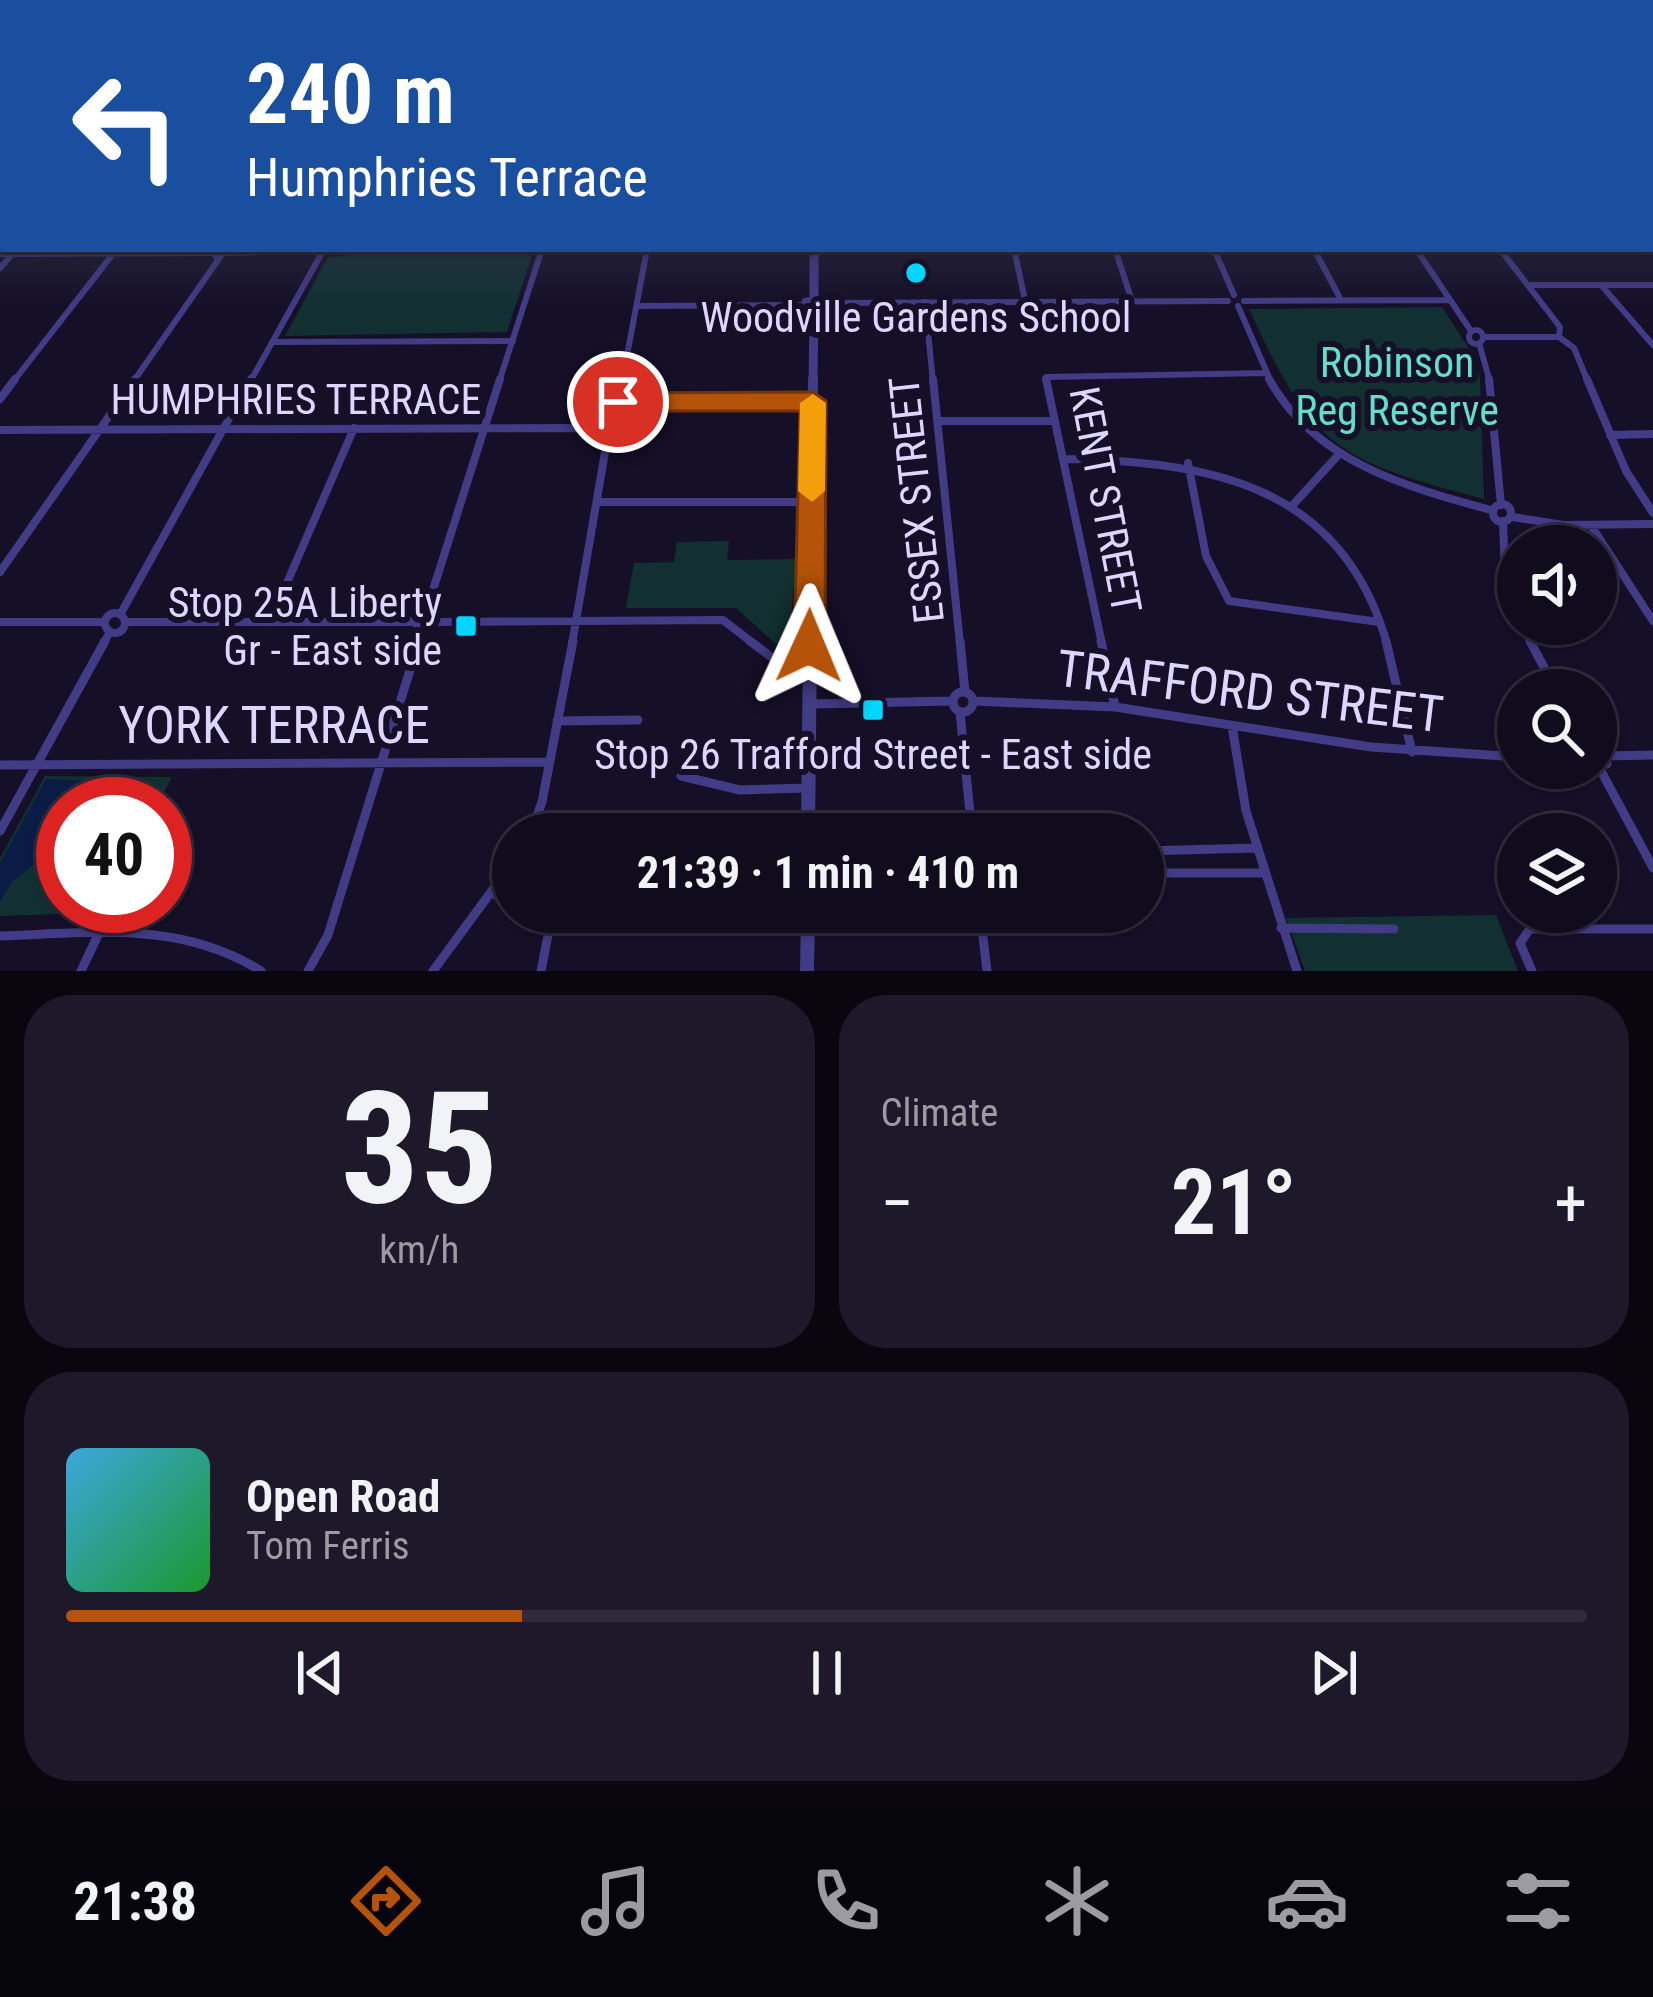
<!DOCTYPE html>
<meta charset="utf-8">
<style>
body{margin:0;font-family:"Roboto Condensed",sans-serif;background:#1e192a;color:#f1f3f6;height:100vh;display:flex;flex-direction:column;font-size:45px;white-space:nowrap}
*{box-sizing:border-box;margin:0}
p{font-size:39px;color:#9c9ba4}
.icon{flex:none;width:66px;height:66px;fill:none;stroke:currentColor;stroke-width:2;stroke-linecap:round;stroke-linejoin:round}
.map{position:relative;height:971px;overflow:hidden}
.drawer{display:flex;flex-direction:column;gap:24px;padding:24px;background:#090610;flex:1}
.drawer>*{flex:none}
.top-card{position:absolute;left:0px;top:0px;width:1653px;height:252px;box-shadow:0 3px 9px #0004,0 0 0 3px #302b3b;background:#1a4fa0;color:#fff;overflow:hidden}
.fabs{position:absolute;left:1497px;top:525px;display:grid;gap:24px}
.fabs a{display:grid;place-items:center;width:120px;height:120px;border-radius:50%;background:#100b1d;box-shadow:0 3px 9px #0004,0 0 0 3px #302b3b;font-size:60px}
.speed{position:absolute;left:36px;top:777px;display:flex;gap:24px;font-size:60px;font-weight:700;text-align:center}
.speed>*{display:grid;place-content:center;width:156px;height:156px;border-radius:50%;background:#100b1d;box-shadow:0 3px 9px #0004,0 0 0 3px #302b3b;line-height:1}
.speed .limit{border:18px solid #d22;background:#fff;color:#111}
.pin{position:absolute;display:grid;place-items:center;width:102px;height:102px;color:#fff;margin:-51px;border:6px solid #fff;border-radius:50%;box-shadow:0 3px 12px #0007}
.me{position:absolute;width:132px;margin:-66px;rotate:1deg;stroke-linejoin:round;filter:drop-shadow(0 0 9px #0008)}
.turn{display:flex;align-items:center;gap:42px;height:252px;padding:0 48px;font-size:54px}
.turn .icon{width:156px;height:156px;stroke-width:2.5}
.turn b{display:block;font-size:84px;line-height:102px}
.big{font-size:90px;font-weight:700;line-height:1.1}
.drawer .widget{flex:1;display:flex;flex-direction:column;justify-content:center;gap:18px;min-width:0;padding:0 42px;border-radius:48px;background:#1e192a}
.drawer .dial{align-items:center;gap:0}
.dial b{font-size:156px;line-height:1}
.song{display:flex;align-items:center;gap:36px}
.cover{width:144px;height:144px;border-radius:18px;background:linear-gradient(135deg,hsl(200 70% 55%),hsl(130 70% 35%))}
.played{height:12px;border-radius:6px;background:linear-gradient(90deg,#b45309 30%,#302b3b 30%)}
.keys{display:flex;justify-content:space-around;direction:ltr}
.heat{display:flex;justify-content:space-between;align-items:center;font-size:66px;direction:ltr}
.drawer .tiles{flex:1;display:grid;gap:24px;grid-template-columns:1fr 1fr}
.widget:last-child{grid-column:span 2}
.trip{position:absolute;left:492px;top:813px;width:672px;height:120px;border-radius:60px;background:#100b1d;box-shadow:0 3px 9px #0004,0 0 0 3px #302b3b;font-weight:700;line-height:120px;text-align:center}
.tab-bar{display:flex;height:192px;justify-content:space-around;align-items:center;background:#06040c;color:#9c9ba4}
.tab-bar .icon{width:84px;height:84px}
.tab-bar .active{color:#b45309}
.tab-bar b{font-size:54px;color:#f1f3f6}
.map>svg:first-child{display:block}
</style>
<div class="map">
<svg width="1653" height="971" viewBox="0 0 1653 971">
<rect width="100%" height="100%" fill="#150f27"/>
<path fill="#123031" d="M420 249H534L507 332 285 336 328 257Z
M1442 307 1474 356 1480 379 1484 499C1337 460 1313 449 1249 309Z
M729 541 727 560 796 559 789 644H776L736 608H626L634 563 674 562 677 542Z
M45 776 172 777 158 804H63L60 914 0 916V858Z
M1496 915 1518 971H1305L1286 918Z"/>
<path fill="#0a1c45" d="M46 779 124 782V790L110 804H63V841L12 882 0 902V863Z"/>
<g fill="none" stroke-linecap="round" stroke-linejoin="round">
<path stroke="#423b86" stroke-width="6" d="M1014 249 1025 300
M1115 249 1132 301
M1214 249 1234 295
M1314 249 1341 300
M1416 249 1471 331
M1500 249 1560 327 1559 337 1574 348 1588 382
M224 253 390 249
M0 254 212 253
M0 268 15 251
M1529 285H1653
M1601 285 1653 345
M1244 301 1450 300
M925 302 933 382
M822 303 1228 301
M637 306 806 305
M1238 306 1271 382
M1469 337a7 7 0 1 1 14 0a7 7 0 1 1-14 0Z
M1484 337H1559
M272 342 513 341
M1479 343 1490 382
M13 382 116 250
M133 382 225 250 214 251 216 257
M250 382 324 249
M499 382 542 249
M622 382 647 249
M1047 382 1046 377 1267 373"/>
<path stroke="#423b86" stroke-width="8" d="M933 379 960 644
M1046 379 1102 644
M1269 379C1315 462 1406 487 1491 510
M1489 379 1501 505
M1587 379 1626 471 1653 513
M0 399 15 379
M618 402 813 401
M608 420 623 379
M938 421H1055
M0 430 581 428 604 436 615 425 604 420 593 428
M1610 435 1653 434
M1063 459C1208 461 1342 484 1387 644
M1188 463 1206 556 1229 601 1379 622
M600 502H811
M1493 513a9 9 0 1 1 18 0a9 9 0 1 1-18 0Z
M1291 507 1340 453
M1513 517 1563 525 1653 524
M1503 521 1505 575 1518 616
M1592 527 1653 621
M0 572 135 379
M426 612 500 379
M105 623a10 10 0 1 1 20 0a10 10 0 1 1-20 0Z
M121 613 251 379
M0 622H105
M126 622H409L426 612 433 617 422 630 414 622
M270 622 354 428
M434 622 723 620 754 644
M1521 624 1532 644
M103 644 110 632
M418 644 422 630
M572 644 608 435"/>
<path stroke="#423b86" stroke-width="9" d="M750 641 774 659 808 662
M960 641 965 692
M1101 641 1115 707
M1386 641 1412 752
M1530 641 1556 690
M953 702a10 10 0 1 1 20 0a10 10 0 1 1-20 0Z
M974 701 1115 707 1371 747 1518 757
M811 704 952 701
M960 712 972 834
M557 721 638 720
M1232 726 1246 811 1297 971
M1606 756 1653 755
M0 765 549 762
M1594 768 1607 764 1596 746
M1600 769 1653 868
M681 776 740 790 807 788
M0 831 105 641
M530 834 542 802 573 641
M1143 851 1256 848
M1143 873H1264
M491 892 513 906
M521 912 550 925 806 929
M980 912 987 971
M1281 928 1394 929
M0 936C91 933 180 920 261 971
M81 971 98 935
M308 971 328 935 419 641
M433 971 513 862
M541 971 550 925
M1532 971 1520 943 1530 929H1653"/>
<path stroke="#423b86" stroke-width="9" d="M814 249V299
M820 301 814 309 806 302Z
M813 382 814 309"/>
<path stroke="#423b86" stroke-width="10" d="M810 644 813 379"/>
<path stroke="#423b86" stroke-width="14" d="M808 834 810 641
M807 971 808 912"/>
</g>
<linearGradient id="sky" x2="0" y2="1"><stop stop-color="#0c0815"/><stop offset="0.56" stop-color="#353752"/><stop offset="1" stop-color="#353752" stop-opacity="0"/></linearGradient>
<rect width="1653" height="308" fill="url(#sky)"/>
<path fill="#b45309" stroke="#753606" stroke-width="3" d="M813 392 826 401 825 646 820 656 809 660 798 656 794 646 800 411H618L606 402 618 393Z"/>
<path fill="#f59e0b" d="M813 394 826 403 825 491 812 502 798 491 800 403Z"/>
<g fill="#02d6ff" stroke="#150f27" stroke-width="4.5">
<circle cx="916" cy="273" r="12"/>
<rect x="454" y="614" width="24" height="24" rx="6"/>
<rect x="861" y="698" width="24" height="24" rx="6"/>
</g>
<g text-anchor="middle" stroke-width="12" stroke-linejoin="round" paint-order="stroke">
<g font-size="42" fill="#ddd6ff" stroke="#150f27">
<text x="916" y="332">Woodville Gardens School</text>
<text x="442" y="617" text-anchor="end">Stop 25A Liberty<tspan x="442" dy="48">Gr - East side</tspan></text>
<text x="873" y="769">Stop 26 Trafford Street - East side</text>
</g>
<g font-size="42" fill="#61e0c8" stroke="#150f27">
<text x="1397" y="377">Robinson<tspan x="1397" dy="48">Reg Reserve</tspan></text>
</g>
<g font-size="42" fill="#ddd6ff" stroke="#150f27">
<text x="296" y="414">HUMPHRIES TERRACE</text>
<text transform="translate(916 500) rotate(-96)" y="15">ESSEX STREET</text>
<text transform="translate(1106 500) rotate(79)" y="15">KENT STREET</text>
</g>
<g font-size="51" fill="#ddd6ff" stroke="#150f27">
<text transform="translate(1250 691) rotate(7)" y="18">TRAFFORD STREET</text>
<text x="274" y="743">YORK TERRACE</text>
</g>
</g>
</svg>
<div class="fabs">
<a><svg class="icon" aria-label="sound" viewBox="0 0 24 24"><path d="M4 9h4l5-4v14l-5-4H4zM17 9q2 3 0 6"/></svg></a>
<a><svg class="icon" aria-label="search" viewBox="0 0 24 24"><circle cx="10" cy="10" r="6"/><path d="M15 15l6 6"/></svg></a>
<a><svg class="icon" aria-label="layers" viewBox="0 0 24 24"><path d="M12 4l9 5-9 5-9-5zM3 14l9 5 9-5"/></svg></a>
</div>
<div class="speed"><div class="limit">40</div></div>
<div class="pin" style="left:618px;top:402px;background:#d93025"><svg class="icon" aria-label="arrive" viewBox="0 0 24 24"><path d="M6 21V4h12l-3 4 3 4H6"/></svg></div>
<svg class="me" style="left:809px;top:646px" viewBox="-20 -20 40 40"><path d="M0-17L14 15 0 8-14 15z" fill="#b45309" stroke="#fff" stroke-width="4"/></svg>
<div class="trip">21:39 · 1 min · 410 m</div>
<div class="top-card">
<div class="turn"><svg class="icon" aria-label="left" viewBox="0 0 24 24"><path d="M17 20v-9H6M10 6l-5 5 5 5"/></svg><div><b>240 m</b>Humphries Terrace</div></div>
</div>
</div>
<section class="drawer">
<div class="tiles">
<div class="widget dial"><b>35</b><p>km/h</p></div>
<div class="widget"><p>Climate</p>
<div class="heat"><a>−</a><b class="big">21°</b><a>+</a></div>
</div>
<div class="widget">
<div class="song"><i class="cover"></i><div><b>Open Road</b><p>Tom Ferris</p></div></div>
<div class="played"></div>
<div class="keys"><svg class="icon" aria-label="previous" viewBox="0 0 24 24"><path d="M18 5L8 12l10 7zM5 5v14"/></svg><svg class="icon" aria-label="pause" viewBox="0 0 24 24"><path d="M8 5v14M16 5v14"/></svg><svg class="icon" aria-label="next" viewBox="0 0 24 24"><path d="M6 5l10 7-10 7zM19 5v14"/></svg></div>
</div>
</div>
</section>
<nav class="tab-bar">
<b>21:38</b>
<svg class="icon active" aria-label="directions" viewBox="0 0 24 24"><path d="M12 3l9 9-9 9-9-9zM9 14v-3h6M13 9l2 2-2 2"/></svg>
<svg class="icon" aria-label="music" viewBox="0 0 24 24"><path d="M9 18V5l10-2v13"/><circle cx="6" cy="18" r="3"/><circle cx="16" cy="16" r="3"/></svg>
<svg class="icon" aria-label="phone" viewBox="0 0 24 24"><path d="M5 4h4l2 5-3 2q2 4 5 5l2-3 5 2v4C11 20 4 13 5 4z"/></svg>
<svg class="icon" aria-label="climate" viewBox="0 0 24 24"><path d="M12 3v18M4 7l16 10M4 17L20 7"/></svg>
<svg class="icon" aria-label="car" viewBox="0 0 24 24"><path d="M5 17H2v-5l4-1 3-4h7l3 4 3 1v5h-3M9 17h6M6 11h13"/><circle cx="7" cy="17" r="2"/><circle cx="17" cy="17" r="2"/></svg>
<svg class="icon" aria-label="filters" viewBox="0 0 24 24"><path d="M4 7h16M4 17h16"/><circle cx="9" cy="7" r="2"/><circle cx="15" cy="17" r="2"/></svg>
</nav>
